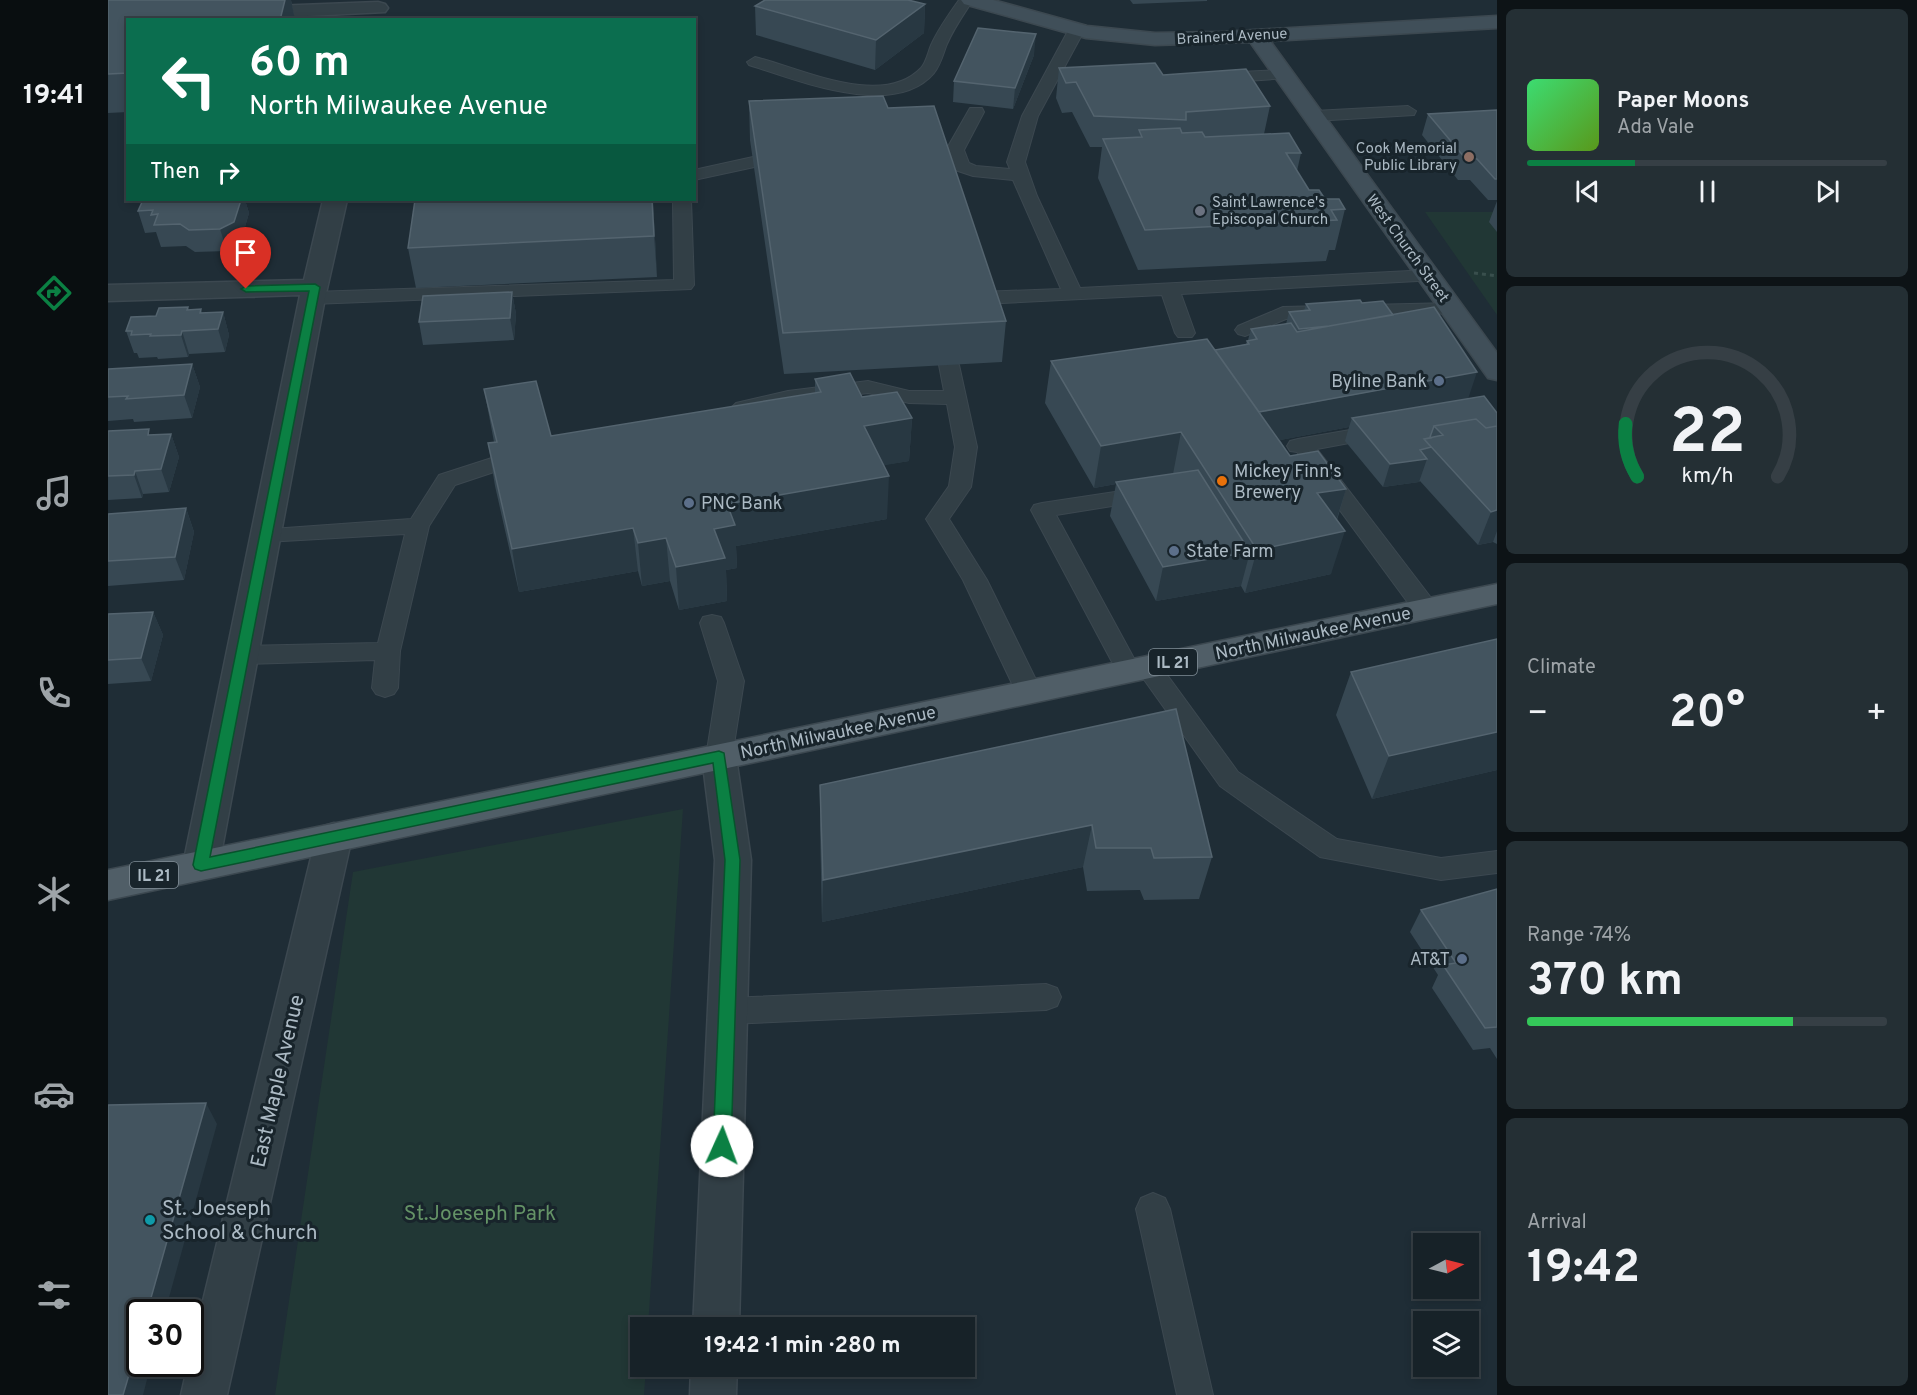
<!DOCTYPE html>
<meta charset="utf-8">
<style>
body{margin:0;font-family:Overpass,sans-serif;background:#242f34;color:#f1f3f6;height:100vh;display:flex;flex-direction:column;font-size:22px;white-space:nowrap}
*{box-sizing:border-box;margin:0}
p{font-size:20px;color:#9ea4a8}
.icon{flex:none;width:33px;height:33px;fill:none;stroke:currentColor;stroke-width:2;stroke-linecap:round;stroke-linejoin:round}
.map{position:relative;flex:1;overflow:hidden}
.panel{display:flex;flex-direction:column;gap:9px;padding:9px;background:#0d1316;width:420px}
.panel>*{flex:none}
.banner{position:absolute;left:18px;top:18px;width:570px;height:183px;border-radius:0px;box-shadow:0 3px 9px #0003,0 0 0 2px #363f45;background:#0b6e4f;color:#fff;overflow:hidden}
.needle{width:39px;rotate:83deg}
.controls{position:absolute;left:1305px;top:1233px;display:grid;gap:12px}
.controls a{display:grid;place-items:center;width:66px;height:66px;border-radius:0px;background:#172228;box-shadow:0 3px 9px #0003,0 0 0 2px #363f45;font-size:30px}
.speed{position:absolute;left:18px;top:1299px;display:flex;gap:12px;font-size:30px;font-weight:700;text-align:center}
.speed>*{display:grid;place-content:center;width:78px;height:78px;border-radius:50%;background:#172228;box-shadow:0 3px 9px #0003,0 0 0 2px #363f45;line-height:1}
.speed .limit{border:3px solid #111;border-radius:9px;background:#fff;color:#111}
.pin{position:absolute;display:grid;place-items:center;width:51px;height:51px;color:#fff;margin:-62px -26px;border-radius:50% 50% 50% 0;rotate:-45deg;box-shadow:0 0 6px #0007}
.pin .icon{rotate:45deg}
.me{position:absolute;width:66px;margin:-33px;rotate:2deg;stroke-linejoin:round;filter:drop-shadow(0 0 4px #0008)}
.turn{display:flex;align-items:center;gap:21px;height:126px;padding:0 24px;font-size:27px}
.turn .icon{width:78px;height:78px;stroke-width:2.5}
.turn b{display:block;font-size:42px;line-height:51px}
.then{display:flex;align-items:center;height:57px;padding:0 24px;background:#0003;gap:12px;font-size:22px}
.big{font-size:45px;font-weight:700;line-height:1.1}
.panel .tile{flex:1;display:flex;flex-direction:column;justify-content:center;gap:9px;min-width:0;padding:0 21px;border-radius:9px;background:#242f34}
.panel .dial{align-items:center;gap:0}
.dial svg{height:156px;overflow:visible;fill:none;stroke:#363f45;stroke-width:7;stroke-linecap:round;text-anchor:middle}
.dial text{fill:#f1f3f6;stroke:none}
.song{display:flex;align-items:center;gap:18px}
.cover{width:72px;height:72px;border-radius:9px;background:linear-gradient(135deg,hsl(140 70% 55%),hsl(90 70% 35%))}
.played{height:6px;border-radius:3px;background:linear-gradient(90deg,#0b8043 30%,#363f45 30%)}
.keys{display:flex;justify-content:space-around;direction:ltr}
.heat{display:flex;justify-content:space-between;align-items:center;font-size:33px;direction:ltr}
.charge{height:9px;border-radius:4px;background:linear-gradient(90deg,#34c759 74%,#363f45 0)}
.trip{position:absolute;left:522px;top:1317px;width:345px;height:60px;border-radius:0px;background:#172228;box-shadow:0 3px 9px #0003,0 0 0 2px #363f45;font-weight:700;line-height:60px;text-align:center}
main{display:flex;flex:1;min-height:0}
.tabs{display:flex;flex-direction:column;width:108px;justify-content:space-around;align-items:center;background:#090e10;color:#9ea4a8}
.tabs .icon{width:42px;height:42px}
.tabs .active{color:#0b8043}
.tabs b{font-size:27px;color:#f1f3f6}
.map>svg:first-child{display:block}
</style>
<main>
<nav class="tabs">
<b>19:41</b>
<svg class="icon active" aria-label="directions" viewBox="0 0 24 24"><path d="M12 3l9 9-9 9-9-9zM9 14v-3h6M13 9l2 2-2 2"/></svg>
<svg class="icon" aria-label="music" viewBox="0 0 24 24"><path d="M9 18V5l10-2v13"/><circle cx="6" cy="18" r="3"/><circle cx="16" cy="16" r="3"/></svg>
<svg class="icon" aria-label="phone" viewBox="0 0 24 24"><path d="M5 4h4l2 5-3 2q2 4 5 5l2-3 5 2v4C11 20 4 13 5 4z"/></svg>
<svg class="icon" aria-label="climate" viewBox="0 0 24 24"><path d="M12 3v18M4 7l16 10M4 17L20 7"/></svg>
<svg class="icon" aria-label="car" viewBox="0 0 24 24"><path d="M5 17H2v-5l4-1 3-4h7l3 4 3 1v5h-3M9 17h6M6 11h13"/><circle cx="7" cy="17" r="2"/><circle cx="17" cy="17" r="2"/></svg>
<svg class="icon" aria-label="filters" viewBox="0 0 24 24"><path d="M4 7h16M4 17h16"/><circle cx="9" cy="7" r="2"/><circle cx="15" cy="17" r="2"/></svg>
</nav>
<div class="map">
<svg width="1389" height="1395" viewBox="0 0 1389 1395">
<rect width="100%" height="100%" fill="#1f2d36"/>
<path fill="#213735" d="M1317 212H1389V315Z
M575 809 540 1327 532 1328V1366L538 1367 536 1395H167L245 872Z"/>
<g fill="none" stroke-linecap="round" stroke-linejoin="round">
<g stroke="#3c4850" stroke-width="2">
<path id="lane" d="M851 0H865C856 14 846 28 839 44 835 54 833 64 826 73 786 120 689 80 641 65L639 62 647 57C692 68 774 109 813 68 819 61 820 51 824 43 831 28 841 14 851 0Z
M969 24 977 29 930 116 917 162 929 196 972 288 1321 270 1328 272 1331 276 1328 280 1073 294 1087 333 1084 337H1070L1067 333 1054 295 873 304 866 302 863 298 866 294 873 292 953 289 905 180 865 176 847 170 838 150 862 108H874L876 112 856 150 861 163 868 166 902 169 899 162 914 116 961 29Z
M1174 70 1180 72 1182 75 1180 78 1109 83 1101 78 1109 73Z
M1300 106 1308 111 1306 115 1206 121 1198 116 1206 111Z
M645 157 651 158 654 162 651 166 586 180V170Z
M565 200H583L586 285 583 289 204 304 197 302 194 298 197 294 204 292 566 280Z
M1344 303 1351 305 1354 309 1351 313 1178 319 1137 336 1130 334 1127 330 1130 326 1175 307Z
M841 359 848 361 851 365 869 447 863 487 841 519 879 580 934 692 930 698 921 701 912 698 908 692 855 580 818 519 841 486 847 447 839 404 801 403 760 393 680 403 635 413 628 411 624 407 628 403 680 391 760 381 801 391H836L831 365 834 361Z
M1271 425 1279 426 1282 431 1279 436 1209 449 1327 603 1330 609 1327 615 1318 617 1309 615 1189 452 1182 451 1179 446 1182 441 1190 439Z
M390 456 398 458 401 463 398 468 347 485 321 526 292 651 290 688 286 694 277 697 268 694 264 688 267 660 134 664 125 661 122 655 125 649 134 646 270 643 297 534 158 542 150 540 146 535 150 530 303 519 331 475Z
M1040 487 1048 489 1051 494 1048 499 948 515 1029 664 1040 658 1049 661 1130 772 1229 839 1333 858 1389 851V873L1333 880 1212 857 1112 786 1032 674 1030 677 1021 680 1012 677 923 510 926 505 934 503Z
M604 615 613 617 616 623 636 681 624 757 620 764 611 767 602 764 598 757 610 681 592 623 595 617Z
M938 984 949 988 953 997 949 1006 938 1010 619 1024 608 1020 604 1011 608 1002 619 998Z
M1045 1193 1057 1198 1062 1209 1105 1395H1069L1028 1209 1033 1198Z"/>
</g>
<g stroke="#3c4850" stroke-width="3">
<path id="street" d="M270 2 277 4 280 8 277 12 140 19 133 17 130 13 133 9 140 7Z
M215 200H239L217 298 111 865 106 875 93 879 80 875 75 865 192 295 0 301V285L196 280Z
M611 744 623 748 628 757 643 860 631 1328H585L607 860 594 757 599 748Z
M226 823 239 827 244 837 119 1395H73L80 1364H82V1354L208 837 213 827Z
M583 1366H629L628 1395H582Z"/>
</g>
<g stroke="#3c4850" stroke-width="3">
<path id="secondary" d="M853 0H885L979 26 1047 33 1113 32 1389 16V28L1162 41 1389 353V380L1380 378 1142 42 1047 45 978 38 856 4Z"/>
</g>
<g stroke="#3c4850" stroke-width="3">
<path id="primary" d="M1389 584V604L0 900V870Z"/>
</g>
<path stroke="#394f4d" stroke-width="3" stroke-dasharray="4 4" stroke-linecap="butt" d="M1366 273 1389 276"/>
<use href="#lane" fill="#323f46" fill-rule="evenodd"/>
<use href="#street" fill="#323f46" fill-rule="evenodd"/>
<use href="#secondary" fill="#404f59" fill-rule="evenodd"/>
<use href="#primary" fill="#505e67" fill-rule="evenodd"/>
</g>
<path fill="#374853" d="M0 0H183L187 20H20V112L0 113Z
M1022 0H1099V1L1025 4Z
M817 4 816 33 767 70 648 35 647 6Z
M926 55 905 109 845 102 846 81Z
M951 68 1055 75 1162 106 1156 134 1193 153 1189 171 1201 190 1237 209 1227 250H1221L1218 261 1030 270 990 178 994 147H982L964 112 954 113 948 98Z
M641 101 780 108 898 321 894 362 676 374 642 140Z
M1389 110V200H1380L1362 180H1350L1314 135 1320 114Z
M35 200H137L141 213 132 244 119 251 87 252 78 246 53 247 48 232 37 233 30 211Z
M545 200 549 277 308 288 300 248Z
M1389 201V232L1381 222Z
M404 292 408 314 406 340 315 345 311 322Z
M1254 303 1285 315 1360 398 1389 413V544L1385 542 1370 545 1312 481 1311 482 1275 487 1237 441 1241 427 1172 440 1182 456 1238 489 1229 520 1223 574 1137 593 1133 586 1048 601 1002 516 1008 484 986 488 937 403 943 361 1107 350 1138 344 1139 341 1140 340 1143 329 1178 324 1181 312 1196 311 1198 304Z
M80 307 81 310 93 309 94 313 115 312 121 335 117 352 81 354 80 357 50 359 49 357 31 358 29 353H26L18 331 48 316Z
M84 364 92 387 84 418 26 422 25 419 0 421V369Z
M707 379 804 418 801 461 775 465 779 519 628 546 629 568 618 570 619 601 571 610 562 581 534 586 530 571 411 592 387 486 380 443 386 442 376 389 443 436 707 393Z
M0 431 43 435 63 434 71 457 61 492 35 494 34 498 0 500Z
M78 508 86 532 76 580 0 586V514Z
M45 612 55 635 43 681 0 684V614Z
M1389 639V770L1264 799 1228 715 1243 672Z
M1068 709 1104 857 1091 899 1036 900 1032 890 979 891 975 867 714 922 712 827V785Z
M1389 889V1059L1382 1048 1365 1050 1324 988 1330 975 1302 932 1313 910Z"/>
<path fill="#283842" d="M177 0H183L187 20H172Z
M817 4 816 33 767 70 768 40Z
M928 34 926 55 905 109 907 88Z
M133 200H137L141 213 132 244 119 251 112 229Z
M544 200H545L549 277 546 236Z
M404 292 408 314 406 340 402 318Z
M115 312 121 335 117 352 110 329Z
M74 331 81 354 80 357 73 335Z
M84 364 92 387 84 418 76 395Z
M1369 372 1358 405 1244 418 1241 427 1136 447 1144 414Z
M804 418 801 461 755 469 756 426Z
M1073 432 1065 474 1008 482V484L986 488 993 446Z
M63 434 71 457 61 492 53 469Z
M1319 459 1311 482 1275 487 1282 464Z
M27 471 35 494 34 498 26 475Z
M781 476 779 519 628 546 629 568 618 570 619 601 571 610 568 567 606 529 619 504Z
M1238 489 1225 531 1209 493Z
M78 508 86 532 76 580 67 557Z
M1389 510V531L1385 542 1370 545 1383 512Z
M525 528 530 571 411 592 404 549Z
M1237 531 1223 574 1137 593 1149 550Z
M558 538 562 581 534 586 530 543Z
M1142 552 1133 586 1048 601 1055 567Z
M45 612 55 635 43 681 33 658Z
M1389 732V770L1264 799 1281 756Z
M984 825 975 867 714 922 715 880Z
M98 1103 109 1124 57 1312H39Z
M32 1338V1364H43L35 1395H15Z"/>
<path fill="#43545f" stroke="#54646f" stroke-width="1.5" d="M0 0H177L172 20H20V73L0 74Z
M657 0H800L817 4 768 40 647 6Z
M870 28 928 34 907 88 846 81Z
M1047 63 1055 75 1138 69 1162 106 1078 112V120L986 116 968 82 958 83 951 68Z
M775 96 780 108 826 106 898 321 675 333 641 101Z
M1389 110V179H1387L1369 159 1357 158 1320 114Z
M1072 128 1074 133 1094 132 1097 137 1181 133 1193 153H1178L1201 190H1211L1217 199H1231L1237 209 1223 210 1229 220 1037 230 995 139 1034 137 1031 130Z
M35 200H133L126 222 112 229 81 230 72 224 46 225 50 214 43 215 45 210 30 211Z
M307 200H544L546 236 300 248Z
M404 292 402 318 311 322 315 296Z
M1252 300 1254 303 1275 301 1285 315 1221 326 1191 329 1181 312 1202 310 1198 304Z
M80 307 79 310 93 309 92 313 115 312 110 329 74 331 73 335 42 336 43 334 23 335 24 331H18L23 317 48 316 51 308Z
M1326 307 1369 372 1151 412 1107 350 1141 344 1139 341 1149 339 1143 329 1183 323 1189 332Z
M1099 339 1182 456 1210 451 1238 489 1209 493 1237 531 1149 550 1073 432 993 446 943 361Z
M84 364 76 395 18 399 20 396 0 397V369Z
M742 373 754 397 789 392 804 418 756 426 781 476 619 504 627 525 606 529 617 558 568 567 558 538 530 543 525 528 404 549 380 443 389 442 376 389 428 381 443 436 713 392 707 379Z
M1376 396 1389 413V426L1378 428 1368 419 1326 426 1322 437 1323 438 1316 439 1323 447 1312 450 1319 459 1282 464 1244 418Z
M1368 419 1378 428 1389 426V510L1383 512 1316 439 1335 435 1326 426Z
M41 429 40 435 63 434 53 469 27 471 26 475 0 476V431Z
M1090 470 1142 552 1055 567 1008 482Z
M78 508 67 557 0 561V514Z
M45 612 33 658 0 660V614Z
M1389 639V732L1281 756 1243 672Z
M1068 709 1104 857 1046 858 1043 848H988L984 825 715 880 712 785Z
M1389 889V1027L1377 1028 1335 965 1348 963 1313 910Z
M98 1103 39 1312H32V1338L15 1395H0V1105Z"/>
<path fill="#0b8043" stroke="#07532c" stroke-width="1.5" d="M207 284 212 287 102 857 611 751 616 753 632 860 623 1146 620 1152 614 1154 608 1152 605 1146 617 860 605 763 93 871 87 869 85 865 201 291 138 292 133 289 138 286Z"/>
<circle fill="#8d6e63" stroke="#18242b" stroke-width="2" cx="1361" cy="157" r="6"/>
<circle fill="#6b7280" stroke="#18242b" stroke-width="2" cx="1092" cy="211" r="6"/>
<g fill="#5c6f8a" stroke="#18242b" stroke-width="2">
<circle cx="1331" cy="381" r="6"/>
<circle cx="581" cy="503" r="6"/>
<circle cx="1066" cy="551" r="6"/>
<circle cx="1354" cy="959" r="6"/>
</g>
<circle fill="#e8710a" stroke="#18242b" stroke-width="2" cx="1114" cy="481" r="6"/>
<circle fill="#0f9aa8" stroke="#18242b" stroke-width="2" cx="42" cy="1220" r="6"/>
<g text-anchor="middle" stroke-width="6" stroke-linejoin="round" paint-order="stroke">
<g font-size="15" fill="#acbac4" stroke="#18242b">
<text transform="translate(1124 36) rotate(-3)" y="5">Brainerd Avenue</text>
<text transform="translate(1300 248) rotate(54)" y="5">West Church Street</text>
</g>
<g font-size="15" fill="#acbac4" stroke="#18242b" text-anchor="end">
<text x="1349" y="153">Cook Memorial<tspan x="1349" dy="17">Public Library</tspan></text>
<text x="1104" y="207" text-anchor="start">Saint Lawrence's<tspan x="1104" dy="17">Episcopal Church</tspan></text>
</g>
<g fill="#18242b" stroke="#808d96" stroke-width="1.5">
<rect x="1041" y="649" width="48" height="26" rx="4.5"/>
<rect x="22" y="862" width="48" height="26" rx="4.5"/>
</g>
<g font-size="16" font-weight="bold" fill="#acbac4">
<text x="1065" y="668">IL 21</text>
<text x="46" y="881">IL 21</text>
</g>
<g font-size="18" fill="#acbac4" stroke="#18242b" text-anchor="start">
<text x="1319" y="387" text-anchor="end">Byline Bank</text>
<text x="1126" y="477">Mickey Finn's<tspan x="1126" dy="21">Brewery</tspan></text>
<text x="593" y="509">PNC Bank</text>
<text x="1078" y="557">State Farm</text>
<text x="1342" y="965" text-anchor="end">AT&amp;T</text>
</g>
<g font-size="18" fill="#acbac4" stroke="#18242b">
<text transform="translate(1205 633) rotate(-12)" y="6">North Milwaukee Avenue</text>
<text transform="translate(730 732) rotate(-12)" y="6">North Milwaukee Avenue</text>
</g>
<g font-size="21" fill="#acbac4" stroke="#18242b">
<text transform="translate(169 1081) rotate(-77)" y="7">East Maple Avenue</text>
</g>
<g font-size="21" fill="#acbac4" stroke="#18242b" text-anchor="start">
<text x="54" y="1215">St. Joeseph<tspan x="54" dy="24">School &amp; Church</tspan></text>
</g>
<g font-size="21" fill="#649366" stroke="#18242b">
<text x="372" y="1220">St.Joeseph Park</text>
</g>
</g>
</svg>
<div class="controls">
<a><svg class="needle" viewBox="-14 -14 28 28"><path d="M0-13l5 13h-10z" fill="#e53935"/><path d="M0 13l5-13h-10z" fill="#9ea4a8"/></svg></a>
<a><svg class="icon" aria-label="layers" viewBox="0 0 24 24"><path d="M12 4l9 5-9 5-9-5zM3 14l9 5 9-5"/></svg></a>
</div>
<div class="speed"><div class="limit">30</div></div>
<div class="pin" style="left:138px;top:289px;background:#d93025"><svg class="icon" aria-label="arrive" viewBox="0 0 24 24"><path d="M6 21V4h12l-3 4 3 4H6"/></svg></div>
<svg class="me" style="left:614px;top:1146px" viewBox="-20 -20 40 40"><circle r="19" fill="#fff"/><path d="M0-13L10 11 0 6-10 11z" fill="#0b8043"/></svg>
<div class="trip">19:42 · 1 min · 280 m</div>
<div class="banner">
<div class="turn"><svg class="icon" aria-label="left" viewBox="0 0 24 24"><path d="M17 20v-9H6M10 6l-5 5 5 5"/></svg><div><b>60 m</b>North Milwaukee Avenue</div></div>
<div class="then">Then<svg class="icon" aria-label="right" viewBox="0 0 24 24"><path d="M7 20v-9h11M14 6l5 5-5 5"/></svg></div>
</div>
</div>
<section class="panel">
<div class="tile">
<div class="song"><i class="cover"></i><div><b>Paper Moons</b><p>Ada Vale</p></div></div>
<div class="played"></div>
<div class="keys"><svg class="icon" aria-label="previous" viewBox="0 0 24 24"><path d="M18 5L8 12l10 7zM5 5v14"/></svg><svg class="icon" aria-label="pause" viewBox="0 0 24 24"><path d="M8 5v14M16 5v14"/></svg><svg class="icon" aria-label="next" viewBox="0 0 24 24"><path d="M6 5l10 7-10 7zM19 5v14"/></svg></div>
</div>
<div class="tile dial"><svg viewBox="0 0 100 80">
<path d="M14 69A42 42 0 1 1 86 69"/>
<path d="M14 69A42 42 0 0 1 8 42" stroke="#0b8043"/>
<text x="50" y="56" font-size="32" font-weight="700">22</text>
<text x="50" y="72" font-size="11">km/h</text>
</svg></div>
<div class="tile"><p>Climate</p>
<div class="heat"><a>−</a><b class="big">20°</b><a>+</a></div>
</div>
<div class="tile"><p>Range · 74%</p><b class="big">370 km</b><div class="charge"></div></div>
<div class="tile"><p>Arrival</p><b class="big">19:42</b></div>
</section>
</main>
